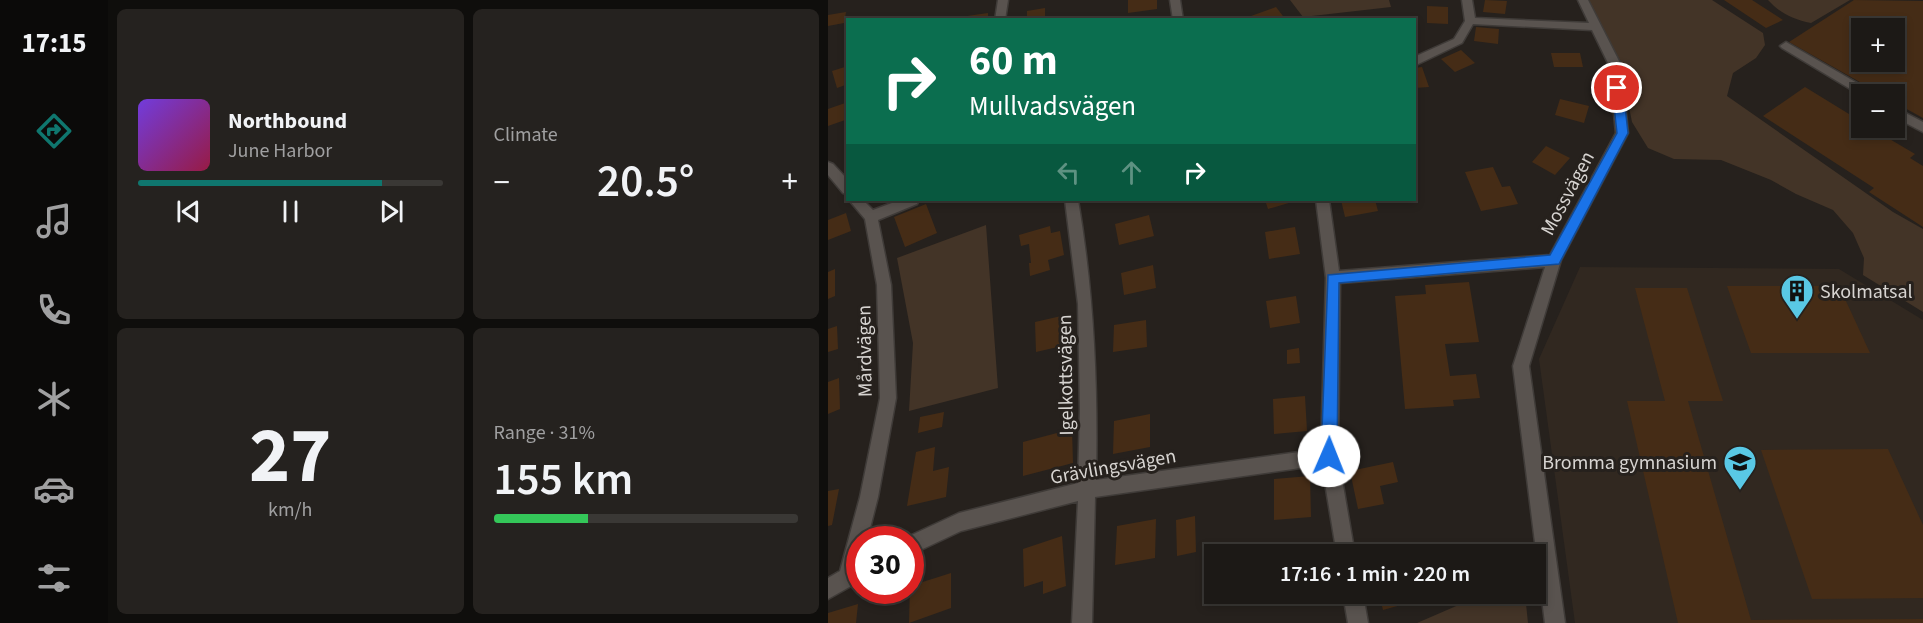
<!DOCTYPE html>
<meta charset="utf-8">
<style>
body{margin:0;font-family:"Source Sans 3",sans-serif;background:#25221f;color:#f1f3f6;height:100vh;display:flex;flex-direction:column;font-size:22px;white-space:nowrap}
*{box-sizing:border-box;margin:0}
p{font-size:20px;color:#a0a0a1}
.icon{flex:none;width:33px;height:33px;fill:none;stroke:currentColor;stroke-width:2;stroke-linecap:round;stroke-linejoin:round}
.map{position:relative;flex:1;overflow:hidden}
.drawer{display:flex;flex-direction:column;gap:9px;padding:9px;background:#0f0e0c;width:720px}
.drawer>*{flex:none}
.hud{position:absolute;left:18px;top:18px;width:570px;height:183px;border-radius:0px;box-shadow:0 3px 9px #0003,0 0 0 2px #3a3835;background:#0b6e4f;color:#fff;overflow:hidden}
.buttons{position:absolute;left:1023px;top:18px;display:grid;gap:12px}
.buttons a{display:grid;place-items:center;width:54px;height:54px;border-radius:0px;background:#1c1916;box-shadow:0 3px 9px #0003,0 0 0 2px #3a3835;font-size:30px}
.speed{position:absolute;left:18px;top:526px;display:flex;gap:12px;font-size:30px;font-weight:700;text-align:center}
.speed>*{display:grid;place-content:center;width:78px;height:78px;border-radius:50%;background:#1c1916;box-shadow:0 3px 9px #0003,0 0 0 2px #3a3835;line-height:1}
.speed .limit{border:9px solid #d22;background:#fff;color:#111}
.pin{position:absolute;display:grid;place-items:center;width:51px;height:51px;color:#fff;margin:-26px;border:3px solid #fff;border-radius:50%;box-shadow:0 2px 6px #0007}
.me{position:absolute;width:66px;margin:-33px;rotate:1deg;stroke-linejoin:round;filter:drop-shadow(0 0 4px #0008)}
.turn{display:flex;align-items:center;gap:21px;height:126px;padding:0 24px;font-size:27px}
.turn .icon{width:78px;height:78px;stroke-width:2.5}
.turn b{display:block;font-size:42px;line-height:51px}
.lanes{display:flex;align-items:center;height:57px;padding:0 24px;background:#0003;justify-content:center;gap:30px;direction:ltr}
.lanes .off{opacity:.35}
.big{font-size:45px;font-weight:600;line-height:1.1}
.drawer .card{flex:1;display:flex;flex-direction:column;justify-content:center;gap:9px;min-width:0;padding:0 21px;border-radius:9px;background:#25221f}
.drawer .dial{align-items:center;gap:0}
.dial b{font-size:78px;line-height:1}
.song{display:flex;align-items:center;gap:18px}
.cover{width:72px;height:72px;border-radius:9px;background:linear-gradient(135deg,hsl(260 70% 55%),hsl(340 70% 35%))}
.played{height:6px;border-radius:3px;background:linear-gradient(90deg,#0f766e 80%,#3a3835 80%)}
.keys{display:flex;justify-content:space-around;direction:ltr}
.heat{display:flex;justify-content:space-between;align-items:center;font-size:33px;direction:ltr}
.charge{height:9px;border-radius:4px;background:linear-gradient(90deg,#34c759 31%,#3a3835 0)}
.drawer .tiles{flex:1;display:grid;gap:9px;grid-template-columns:repeat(2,1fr)}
.trip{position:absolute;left:376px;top:544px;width:342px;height:60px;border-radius:0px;background:#1c1916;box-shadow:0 3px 9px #0003,0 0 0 2px #3a3835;font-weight:600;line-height:60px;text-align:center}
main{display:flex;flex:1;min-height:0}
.dock{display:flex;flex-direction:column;width:108px;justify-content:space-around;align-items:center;background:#0b0a09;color:#a0a0a1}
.dock .icon{width:42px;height:42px}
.dock .selected{color:#0f766e}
.dock b{font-size:27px;color:#f1f3f6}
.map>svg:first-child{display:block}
</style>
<main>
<nav class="dock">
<b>17:15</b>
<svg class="icon selected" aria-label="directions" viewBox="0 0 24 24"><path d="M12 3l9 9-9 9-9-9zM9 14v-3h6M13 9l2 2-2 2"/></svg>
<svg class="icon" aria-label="music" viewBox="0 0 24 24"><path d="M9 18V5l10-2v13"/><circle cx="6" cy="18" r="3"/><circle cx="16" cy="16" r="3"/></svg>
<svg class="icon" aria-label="phone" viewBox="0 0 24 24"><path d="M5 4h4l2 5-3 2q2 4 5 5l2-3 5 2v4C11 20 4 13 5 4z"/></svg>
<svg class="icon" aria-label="climate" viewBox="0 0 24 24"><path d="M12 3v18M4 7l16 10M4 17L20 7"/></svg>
<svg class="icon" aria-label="car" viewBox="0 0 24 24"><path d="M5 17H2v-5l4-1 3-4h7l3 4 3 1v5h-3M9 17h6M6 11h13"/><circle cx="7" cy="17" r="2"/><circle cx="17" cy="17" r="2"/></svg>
<svg class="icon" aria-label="filters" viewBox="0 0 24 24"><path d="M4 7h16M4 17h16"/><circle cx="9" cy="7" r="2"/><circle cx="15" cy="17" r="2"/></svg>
</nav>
<section class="drawer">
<div class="tiles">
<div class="card">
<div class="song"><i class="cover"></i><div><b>Northbound</b><p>June Harbor</p></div></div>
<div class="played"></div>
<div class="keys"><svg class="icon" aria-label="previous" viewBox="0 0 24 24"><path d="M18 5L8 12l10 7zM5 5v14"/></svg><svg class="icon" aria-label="pause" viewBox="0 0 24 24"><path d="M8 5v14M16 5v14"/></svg><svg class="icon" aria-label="next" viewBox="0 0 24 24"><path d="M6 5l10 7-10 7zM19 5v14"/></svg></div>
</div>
<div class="card"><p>Climate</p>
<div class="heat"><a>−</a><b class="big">20.5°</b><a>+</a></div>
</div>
<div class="card dial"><b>27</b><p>km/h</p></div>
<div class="card"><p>Range · 31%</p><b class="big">155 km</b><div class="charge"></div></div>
</div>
</section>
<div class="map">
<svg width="1095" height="623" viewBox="0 0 1095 623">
<rect width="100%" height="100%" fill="#26211d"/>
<path fill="#312820" d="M752 267 1011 269 1095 320V623H747L711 359Z"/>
<path fill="#433427" d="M462 0H561L563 7 475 17Z
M761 0H884L935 33 937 45 928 58 905 73 899 96 1065 212 1095 229V312L1035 275 1036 258 1025 233 1005 210 968 194 943 180 893 160 846 159 820 148 804 122 794 72Z
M940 0H1022L983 23C965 19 953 14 940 0Z
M158 225 170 388 81 411 85 343 69 258Z
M656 594H697L700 623H589Z"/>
<path fill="#452c16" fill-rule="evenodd" d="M300 0H329V9L300 13Z
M657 0 679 1 677 14 655 12Z
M896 0H924L955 20 938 28Z
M1026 0 1095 1V118L1066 102V94H1053L961 42ZM1034 28H1066V62H1034Z
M599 6 620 7V24L599 23Z
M448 7 458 20H426L423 16Z
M217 8V20H199V11Z
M18 12 16 23 0 26V15Z
M160 13V20H132V17Z
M648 27 671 29 670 44 646 41Z
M633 50 647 63 627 72 613 59Z
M723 53H752L755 67H726Z
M20 66V84L9 88 4 71Z
M594 67 601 87 586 88V68Z
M977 87 1034 122V128H1043L1087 154 1082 158 1095 166V227L1041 192 1046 188 935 116Z
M732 99 761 106 756 123 727 115Z
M20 102V119L0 126V109Z
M718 146 742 158 727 175 704 162Z
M665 167 674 187 682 186 690 204 653 211 637 172Z
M437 200H471L440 209Z
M513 200H547L550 211 517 217Z
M98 204 109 233 77 247 66 217Z
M18 213 23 231 0 240V220Z
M321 215 326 236 291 245 287 224Z
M222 226 223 233 232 231 236 255 220 260 222 270 202 276 201 263H203L201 244 193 246 191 235Z
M467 227 472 254 441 259 437 232Z
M325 265 328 288 296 295 293 273Z
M7 269V296L0 299V272Z
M641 282 651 342 617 344 622 376 648 374 652 398 625 400 626 406 577 409 567 296 598 294 597 285Z
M899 286H1011L1042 353H923Z
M807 288H859L895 401H860L923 620 1095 619V623H850L799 401H837Z
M468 296 472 323 442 328 438 301Z
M242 314 243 344 208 352 207 322Z
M318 320 319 347 285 352 286 325Z
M9 326 10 349 0 352V329Z
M471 348 472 363 459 364V350Z
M11 378 12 409 0 414V382Z
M477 396 479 431 446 434 445 399Z
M116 412 114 427 90 433 92 417Z
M322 414V447L285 454 286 421Z
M244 429 245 463 195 476V442Z
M107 447 105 471 121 467 118 497 79 506 88 452Z
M1060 449 1095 525V598L984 599 933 450Z
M565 462 570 482 552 486 556 504 530 509 522 471Z
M482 476 483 517 446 520V479Z
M11 489 4 525 0 526V491Z
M367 516 368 552 349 556 348 520Z
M328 519 327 558 287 565 289 526Z
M234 536 238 586 215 594V581L196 587 195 549Z
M123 573V608L81 623 82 586Z
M551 594H597L598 598 555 610Z
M30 604 28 623H0V613Z"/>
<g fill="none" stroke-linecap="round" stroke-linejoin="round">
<g stroke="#3f3b38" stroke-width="3">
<path id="street" d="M170 0H180L177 20H167Z
M342 0H352L355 20H345Z
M634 0H644L647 18 761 23 750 0H760L793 65 800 133 733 260 701 366 737 623H717L685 366 717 267 512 283 510 456 527 555H509L494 465 267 497 264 623H244L250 501 133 531 82 555V540L75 539 131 513 250 483 252 410 250 304 237 200H250C266 293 270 385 268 480L493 449 498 278 488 200H501L511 271 722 255 788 133 781 65 764 30 645 24 634 43 586 66V57L626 39 637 21Z
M958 42 1043 91 1045 94 1034 96 954 48 952 46Z
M1066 107 1095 122V132L1066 117Z
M0 162 5 164 20 180V194L15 193 0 175Z
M21 200H35L45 210 72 200H91L89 204 50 220 63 285 68 398 50 497 39 540H32V581L0 599V578L12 571 32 497 52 398 49 285 37 219Z
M515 594H535L540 623H520Z"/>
</g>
<use href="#street" fill="#59534f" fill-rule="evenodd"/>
</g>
<path fill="#1a73e8" stroke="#114b97" stroke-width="1.5" d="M789 84 795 88 800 133 731 264 511 283 509 456 507 462 501 464 496 462 493 456 500 275 722 255 789 133 784 88Z"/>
<defs>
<g id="building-pin" transform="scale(1.725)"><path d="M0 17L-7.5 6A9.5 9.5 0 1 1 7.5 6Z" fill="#59c8e5" stroke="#26211d"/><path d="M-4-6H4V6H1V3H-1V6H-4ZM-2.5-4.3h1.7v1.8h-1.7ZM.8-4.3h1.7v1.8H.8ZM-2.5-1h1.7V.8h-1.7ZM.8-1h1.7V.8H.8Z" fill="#111"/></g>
<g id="school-pin" transform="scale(1.725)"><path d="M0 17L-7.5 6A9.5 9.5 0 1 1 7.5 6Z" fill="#59c8e5" stroke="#26211d"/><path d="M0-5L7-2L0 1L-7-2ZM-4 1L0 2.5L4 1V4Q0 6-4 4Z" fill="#111"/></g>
</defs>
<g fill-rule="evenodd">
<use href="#building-pin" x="969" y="291"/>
<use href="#school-pin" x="912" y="462"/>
</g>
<g text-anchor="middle" stroke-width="6" stroke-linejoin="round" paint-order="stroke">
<g font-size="20" fill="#d7d4d1" stroke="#26211d">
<text transform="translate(739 193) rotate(-62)" y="7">Mossvägen</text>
<text transform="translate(36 351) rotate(-91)" y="7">Mårdvägen</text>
<text transform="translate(237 375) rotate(-91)" y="7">Igelkottsvägen</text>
<text transform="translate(285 466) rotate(-10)" y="7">Grävlingsvägen</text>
</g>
<g font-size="20" fill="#d7d4d1" stroke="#26211d" text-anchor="start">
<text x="992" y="298">Skolmatsal</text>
<text x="889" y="469" text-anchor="end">Bromma gymnasium</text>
</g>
</g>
</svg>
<div class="buttons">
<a>+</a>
<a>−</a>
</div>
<div class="speed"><div class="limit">30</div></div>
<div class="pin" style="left:789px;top:88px;background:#d93025"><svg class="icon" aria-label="arrive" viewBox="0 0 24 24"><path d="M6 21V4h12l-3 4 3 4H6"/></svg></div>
<svg class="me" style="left:501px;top:456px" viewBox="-20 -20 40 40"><circle r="19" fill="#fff"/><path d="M0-13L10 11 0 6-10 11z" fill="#1a73e8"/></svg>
<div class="trip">17:16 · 1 min · 220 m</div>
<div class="hud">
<div class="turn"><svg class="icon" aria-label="right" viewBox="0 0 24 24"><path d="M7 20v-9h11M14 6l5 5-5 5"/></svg><div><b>60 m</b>Mullvadsvägen</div></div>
<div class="lanes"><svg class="icon off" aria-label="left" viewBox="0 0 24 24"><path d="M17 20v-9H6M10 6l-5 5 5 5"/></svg><svg class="icon off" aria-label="ahead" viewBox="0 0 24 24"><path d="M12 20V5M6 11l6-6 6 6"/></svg><svg class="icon" aria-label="right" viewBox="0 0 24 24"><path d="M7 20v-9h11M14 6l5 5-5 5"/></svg></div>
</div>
</div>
</main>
